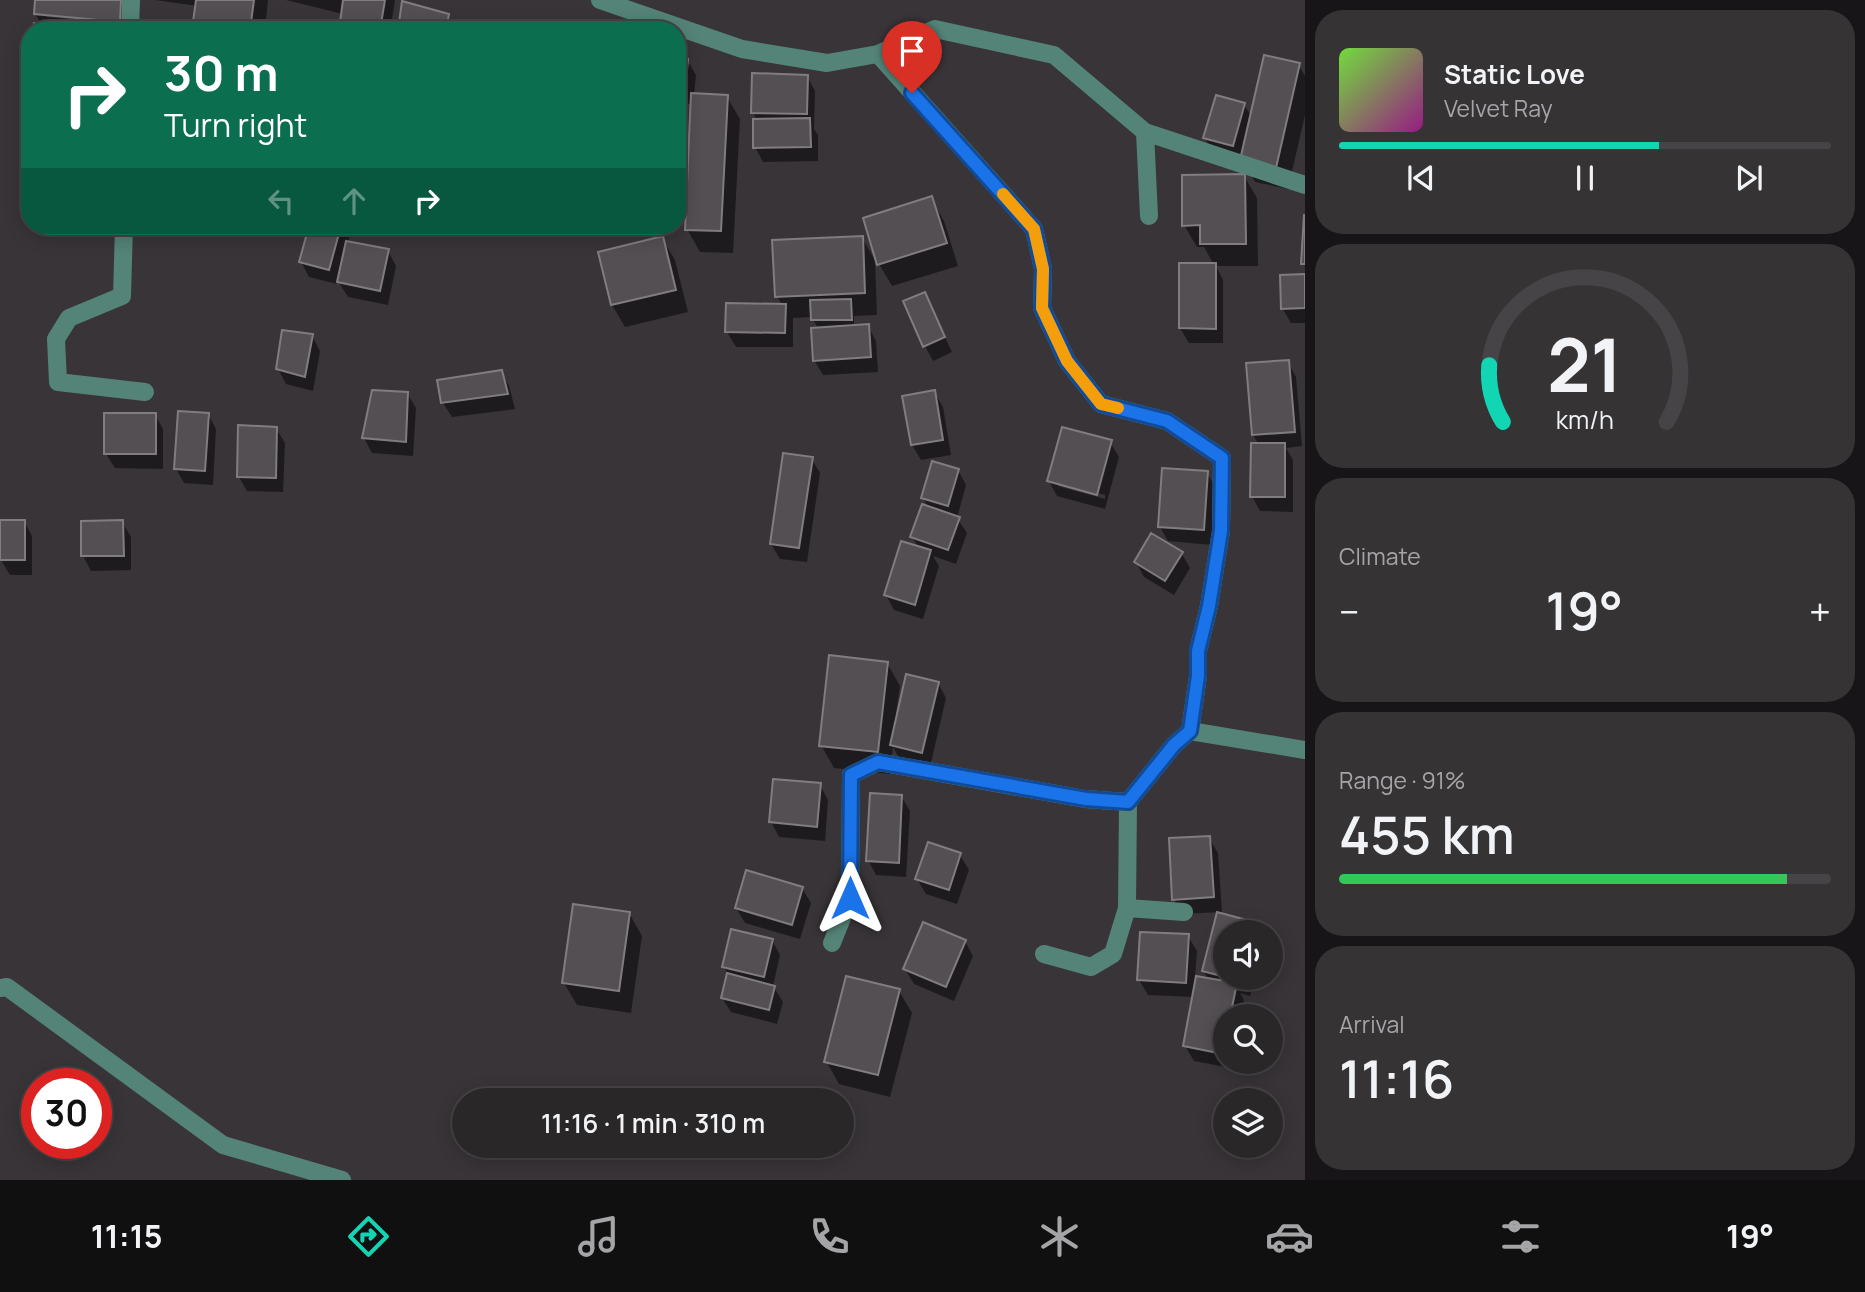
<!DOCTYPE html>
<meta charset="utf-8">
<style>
body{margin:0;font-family:Manrope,sans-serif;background:#363335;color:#f1f3f6;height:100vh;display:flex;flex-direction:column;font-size:26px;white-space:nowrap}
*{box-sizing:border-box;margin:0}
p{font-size:23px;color:#a5a5a8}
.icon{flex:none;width:38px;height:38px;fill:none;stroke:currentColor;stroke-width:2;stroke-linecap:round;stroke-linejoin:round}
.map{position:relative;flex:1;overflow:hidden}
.sheet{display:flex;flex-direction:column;gap:10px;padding:10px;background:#171517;width:560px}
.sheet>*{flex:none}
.hud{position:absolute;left:21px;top:21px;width:665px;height:214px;border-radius:28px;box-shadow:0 4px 18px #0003,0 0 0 2px #464446;background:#0b6e4f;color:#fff;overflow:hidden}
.tools{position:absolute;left:1213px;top:920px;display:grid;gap:14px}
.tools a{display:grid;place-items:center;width:70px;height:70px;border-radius:50%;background:#2a2729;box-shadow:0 4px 18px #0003,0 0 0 2px #464446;font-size:35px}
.speed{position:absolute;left:21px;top:1068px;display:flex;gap:14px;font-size:35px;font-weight:700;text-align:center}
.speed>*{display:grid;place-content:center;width:91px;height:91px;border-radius:50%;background:#2a2729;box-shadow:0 4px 18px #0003,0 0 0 2px #464446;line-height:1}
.speed .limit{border:10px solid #d22;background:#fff;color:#111}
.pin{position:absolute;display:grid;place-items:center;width:60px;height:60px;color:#fff;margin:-72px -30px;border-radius:50% 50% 50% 0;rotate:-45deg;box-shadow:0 0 7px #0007}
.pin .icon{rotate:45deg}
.me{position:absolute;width:77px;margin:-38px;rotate:0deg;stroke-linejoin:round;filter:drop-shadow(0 0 5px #0008)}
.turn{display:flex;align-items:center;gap:24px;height:147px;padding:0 28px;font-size:32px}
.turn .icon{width:91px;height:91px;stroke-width:2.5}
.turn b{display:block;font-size:49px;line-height:60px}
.lanes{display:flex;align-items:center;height:66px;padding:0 28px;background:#0003;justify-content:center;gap:35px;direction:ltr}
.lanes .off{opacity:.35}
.big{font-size:52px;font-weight:600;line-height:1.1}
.sheet .tile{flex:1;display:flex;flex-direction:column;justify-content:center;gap:10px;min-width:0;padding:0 24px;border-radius:28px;background:#363335}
.sheet .dial{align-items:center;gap:0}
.dial svg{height:182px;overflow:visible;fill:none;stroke:#464446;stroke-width:7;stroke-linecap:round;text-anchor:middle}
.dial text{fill:#f1f3f6;stroke:none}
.song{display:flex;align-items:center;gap:21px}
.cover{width:84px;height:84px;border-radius:10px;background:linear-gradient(135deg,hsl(100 70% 55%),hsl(310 70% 35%))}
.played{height:7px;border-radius:4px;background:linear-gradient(90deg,#12d5b4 65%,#464446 65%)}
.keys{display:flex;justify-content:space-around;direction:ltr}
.heat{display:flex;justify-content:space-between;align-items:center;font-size:38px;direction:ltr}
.charge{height:10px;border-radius:5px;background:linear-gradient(90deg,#34c759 91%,#464446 0)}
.trip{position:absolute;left:452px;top:1088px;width:402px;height:70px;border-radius:35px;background:#2a2729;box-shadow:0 4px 18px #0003,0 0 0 2px #464446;font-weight:600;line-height:70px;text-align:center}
.tabs{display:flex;height:112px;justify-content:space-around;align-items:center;background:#111010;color:#a5a5a8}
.tabs .icon{width:49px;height:49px}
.tabs .on{color:#12d5b4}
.tabs b{font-size:32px;color:#f1f3f6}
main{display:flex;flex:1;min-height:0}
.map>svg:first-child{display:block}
</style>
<main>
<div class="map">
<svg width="1305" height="1180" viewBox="0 0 1305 1180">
<rect width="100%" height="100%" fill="#383437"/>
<path fill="#0007" fill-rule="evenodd" d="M37 0H135L133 30H34L43 27 35 14ZM47 14 128 21V24L47 17Z
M155 0H268L265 30H195L197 6Z
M286 0H394L395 1 390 30H341L343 14Z
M448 16 456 30H400Z
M30 52V75L26 69Z
M677 58 687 60 696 75 694 95 727 97 740 119 733 253 700 252 687 229 693 105 677 101Z
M1298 64 1305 76V115L1288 189 1255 182 1243 161 1214 153 1205 138 1244 105 1252 117Z
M807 76 815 91 814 129 818 135V161L763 162 755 147 757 121 753 112Z
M1244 176 1257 198 1258 266H1216L1223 280V343H1189L1180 328 1214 265 1204 247H1197L1184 225Z
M931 199 944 221 958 266 892 286 879 264Z
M56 226H96L97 233 61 235Z
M310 226H345L350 234 348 243 388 251 396 266 388 305 348 297 338 281 337 284 309 277 301 262Z
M473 226H499V230Z
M662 238 675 260 688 312 625 327 612 305Z
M862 238 875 260 877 315 854 316V327L868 326 876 341 878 372 823 375 814 360 818 329 812 317 793 318V347H736L727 332 782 305 777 296Z
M1282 276H1305V323H1291L1282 308Z
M924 294 952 352 933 361 925 346Z
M312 336 320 351 313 391 286 384 278 369Z
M1288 362 1296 377 1302 446 1286 448 1293 460V512L1260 511 1252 496 1259 445 1253 435Z
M501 372 509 386 515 409 452 417 443 403Z
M934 392 943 407 951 455 921 460 912 445Z
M407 393 416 408 413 456 372 453 364 438Z
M208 414 216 429 213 485 184 483 176 469Z
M155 415 163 429V469L115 468 106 454Z
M276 428 285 443 283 492 247 491 239 477Z
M1110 442 1119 457 1105 509 1057 496 1049 481ZM1058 482 1105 495V499L1058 486Z
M811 458 820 473 807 562 780 559 771 544Z
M958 470 966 485 957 518 967 533 956 564 933 556 939 566 923 619 894 610 886 595 919 548 912 537 929 508 923 498Z
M1207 473 1216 488 1212 545 1168 541 1160 527Z
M24 521 32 536V575H10L1 560Z
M122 522 131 537V570L91 571 83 556Z
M1182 554 1190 568 1174 595 1144 577 1136 562Z
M887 663 900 686 896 713 899 714 938 683 946 698 930 767 900 760 893 747 890 774 834 768 821 745Z
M820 785 828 800 825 841 779 837 771 822Z
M901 796 910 811 906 877 876 875 868 860Z
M1209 838 1218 853 1222 912 1182 914 1174 899Z
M960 855 969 870 957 904 926 894 917 879Z
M802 888 811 903 800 939 745 923 736 908Z
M629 913 642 936 631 1013 577 1005 564 983Z
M1219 914 1257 925 1262 933H1225V978H1255L1250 996 1240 993 1244 1000 1241 1017H1225V1062H1232L1231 1068 1194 1061 1185 1046 1194 997 1148 995 1139 980 1188 936 1197 951 1195 978 1209 980 1203 971Z
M772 940 780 955 773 986 783 1002 777 1024 731 1012 722 998 728 975 724 967Z
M965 941 973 956 954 1001 914 984 905 969Z
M899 991 912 1013 890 1097 839 1084 826 1061Z"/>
<path fill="#544f53" stroke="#817c80" stroke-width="2" d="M35 0H121L120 22 34 14Z
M196 0H254L250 30 192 29Z
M343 0H385L380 30H339Z
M402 1 449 14 446 30H398Z
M34 23 66 30H32Z
M1264 55 1300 63 1276 168 1240 160Z
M677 56 688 59 685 91 677 89Z
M752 73 808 75 807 114 751 113Z
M691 93 728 95 721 231 685 230Z
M1216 95 1245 103 1233 146 1203 138Z
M810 118 811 147 753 148V119Z
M1245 174 1246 244H1200V225L1182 226V175Z
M932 196 947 243 877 265 863 218Z
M1304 215H1305V264H1301Z
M309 226H341L329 270 299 262Z
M663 236 676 290 611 305 598 252Z
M863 236 865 293 775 297 772 240Z
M346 241 389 249 380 291 337 282Z
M1179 263H1216V329L1179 328Z
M1305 274V308L1281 309 1280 275Z
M925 292 945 337 923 347 903 301Z
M851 299 852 320H811L810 300Z
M726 303 786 304 785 333 725 332Z
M869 324 871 357 813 361 811 328Z
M282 330 313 334 305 377 276 369Z
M1289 360 1295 432 1252 435 1246 363Z
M502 370 508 394 441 403 437 380Z
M372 390 408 392 406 442 362 438Z
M935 390 943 440 911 445 902 396Z
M178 411 209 413 205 471 174 469Z
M104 413H156V454H104Z
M238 425 277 427 276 478 237 477Z
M1062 427 1112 440 1097 495 1047 481Z
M1251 443H1285V497H1250Z
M783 453 813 457 799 548 770 544Z
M932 461 959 469 948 506 921 498Z
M1162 468 1208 471 1204 530 1158 527Z
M922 504 960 517 948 550 910 537Z
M0 520H25V560H0Z
M123 520 124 556H81V521Z
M1151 533 1183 552 1165 581 1134 562Z
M901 541 931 550 915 605 884 595Z
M829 655 888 662 878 752 819 746Z
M906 674 939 682 922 753 890 745Z
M773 779 821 783 817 827 769 822Z
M870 793 902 795 899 863 866 861Z
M1210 836 1214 897 1172 900 1169 838Z
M928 842 961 853 949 890 915 879Z
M746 870 803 887 792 925 735 908Z
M573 904 630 912 619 991 562 983Z
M1217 912 1258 923 1256 933H1225V977L1202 971Z
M923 922 966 940 946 987 903 969Z
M731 929 773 939 764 977 722 967Z
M1140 932 1189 934 1186 983 1137 980Z
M727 973 775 986 769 1010 721 998Z
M846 976 900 989 878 1075 824 1062Z
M1196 976 1237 983 1230 1017H1225V1045L1223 1054 1183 1046Z"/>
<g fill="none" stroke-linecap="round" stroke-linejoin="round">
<path stroke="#548377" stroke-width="18" d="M600 0 742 49 827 63 878 54 935 29 1054 55 1145 132 1305 185
M130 30 131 0
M1145 132 1149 216
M124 226 122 296 69 318 56 339 58 382 145 392
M1190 731 1305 750
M1127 908 1184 912
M832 943 850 898 851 775 878 762 1085 799 1128 802 1174 745 1190 731 1198 676V651L1209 606 1221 531 1222 458 1167 421 1101 404 1067 361 1042 308 1043 269 1034 229 878 54
M1044 954 1091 967 1113 954 1127 908 1128 802
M0 988 7 987 223 1145 342 1180"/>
</g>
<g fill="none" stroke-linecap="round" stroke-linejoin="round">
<g stroke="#114b97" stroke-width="18">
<path id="route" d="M850 898 851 775 878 762 1086 799 1128 802 1174 745 1190 731 1198 676V651L1209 606 1221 531 1222 458 1167 421 1101 404 1067 361 1042 308 1043 269 1034 229 912 93"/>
</g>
<use href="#route" stroke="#1a73e8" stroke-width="12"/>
<path stroke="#f59e0b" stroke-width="12" d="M1003 194 1034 229 1043 269 1042 308 1067 361 1101 404 1118 408"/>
</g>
</svg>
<div class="tools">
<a><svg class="icon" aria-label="sound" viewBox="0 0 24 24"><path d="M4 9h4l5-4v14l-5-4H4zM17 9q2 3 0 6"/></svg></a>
<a><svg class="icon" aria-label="search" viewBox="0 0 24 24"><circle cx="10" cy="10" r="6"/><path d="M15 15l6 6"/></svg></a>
<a><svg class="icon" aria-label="layers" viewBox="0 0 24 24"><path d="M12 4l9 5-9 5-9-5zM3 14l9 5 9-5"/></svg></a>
</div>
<div class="speed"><div class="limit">30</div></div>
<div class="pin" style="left:912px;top:93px;background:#d93025"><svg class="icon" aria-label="arrive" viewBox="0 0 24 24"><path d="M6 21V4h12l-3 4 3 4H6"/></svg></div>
<svg class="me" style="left:850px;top:898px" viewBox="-20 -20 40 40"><path d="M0-17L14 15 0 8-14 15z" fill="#1a73e8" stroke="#fff" stroke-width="4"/></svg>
<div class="trip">11:16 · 1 min · 310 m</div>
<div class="hud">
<div class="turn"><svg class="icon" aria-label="right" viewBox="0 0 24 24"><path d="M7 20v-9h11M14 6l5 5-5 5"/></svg><div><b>30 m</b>Turn right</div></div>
<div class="lanes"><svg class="icon off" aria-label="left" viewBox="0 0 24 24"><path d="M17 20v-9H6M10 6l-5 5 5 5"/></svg><svg class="icon off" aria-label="ahead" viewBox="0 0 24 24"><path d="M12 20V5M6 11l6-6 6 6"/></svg><svg class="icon" aria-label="right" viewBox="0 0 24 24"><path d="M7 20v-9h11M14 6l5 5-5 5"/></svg></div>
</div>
</div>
<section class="sheet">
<div class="tile">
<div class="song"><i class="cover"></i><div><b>Static Love</b><p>Velvet Ray</p></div></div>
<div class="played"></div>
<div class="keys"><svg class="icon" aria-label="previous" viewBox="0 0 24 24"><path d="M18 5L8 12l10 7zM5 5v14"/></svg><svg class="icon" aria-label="pause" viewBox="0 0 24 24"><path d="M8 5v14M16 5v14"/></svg><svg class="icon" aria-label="next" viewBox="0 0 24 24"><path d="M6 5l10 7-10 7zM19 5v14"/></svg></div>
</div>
<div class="tile dial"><svg viewBox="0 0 100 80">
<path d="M14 69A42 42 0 1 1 86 69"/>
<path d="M14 69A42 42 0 0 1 8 44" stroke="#12d5b4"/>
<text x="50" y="56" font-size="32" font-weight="700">21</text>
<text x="50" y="72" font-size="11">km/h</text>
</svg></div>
<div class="tile"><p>Climate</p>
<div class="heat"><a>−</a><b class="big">19°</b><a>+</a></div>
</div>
<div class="tile"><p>Range · 91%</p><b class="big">455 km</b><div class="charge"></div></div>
<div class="tile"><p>Arrival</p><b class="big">11:16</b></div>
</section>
</main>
<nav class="tabs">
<b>11:15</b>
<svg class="icon on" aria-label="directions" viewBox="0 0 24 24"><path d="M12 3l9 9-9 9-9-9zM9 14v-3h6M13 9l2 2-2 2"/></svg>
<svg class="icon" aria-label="music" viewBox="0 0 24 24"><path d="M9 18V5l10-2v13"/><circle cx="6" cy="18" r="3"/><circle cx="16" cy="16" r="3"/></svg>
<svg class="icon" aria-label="phone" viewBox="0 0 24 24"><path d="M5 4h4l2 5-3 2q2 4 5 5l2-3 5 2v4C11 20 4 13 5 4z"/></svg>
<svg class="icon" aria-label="climate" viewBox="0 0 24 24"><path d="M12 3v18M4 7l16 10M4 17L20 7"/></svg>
<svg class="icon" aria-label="car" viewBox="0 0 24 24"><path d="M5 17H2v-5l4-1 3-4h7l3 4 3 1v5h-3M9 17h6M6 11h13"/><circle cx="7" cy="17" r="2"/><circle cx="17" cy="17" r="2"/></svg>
<svg class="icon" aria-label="filters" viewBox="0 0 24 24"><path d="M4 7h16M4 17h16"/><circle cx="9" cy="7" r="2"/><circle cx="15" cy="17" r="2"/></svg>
<b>19°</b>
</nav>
